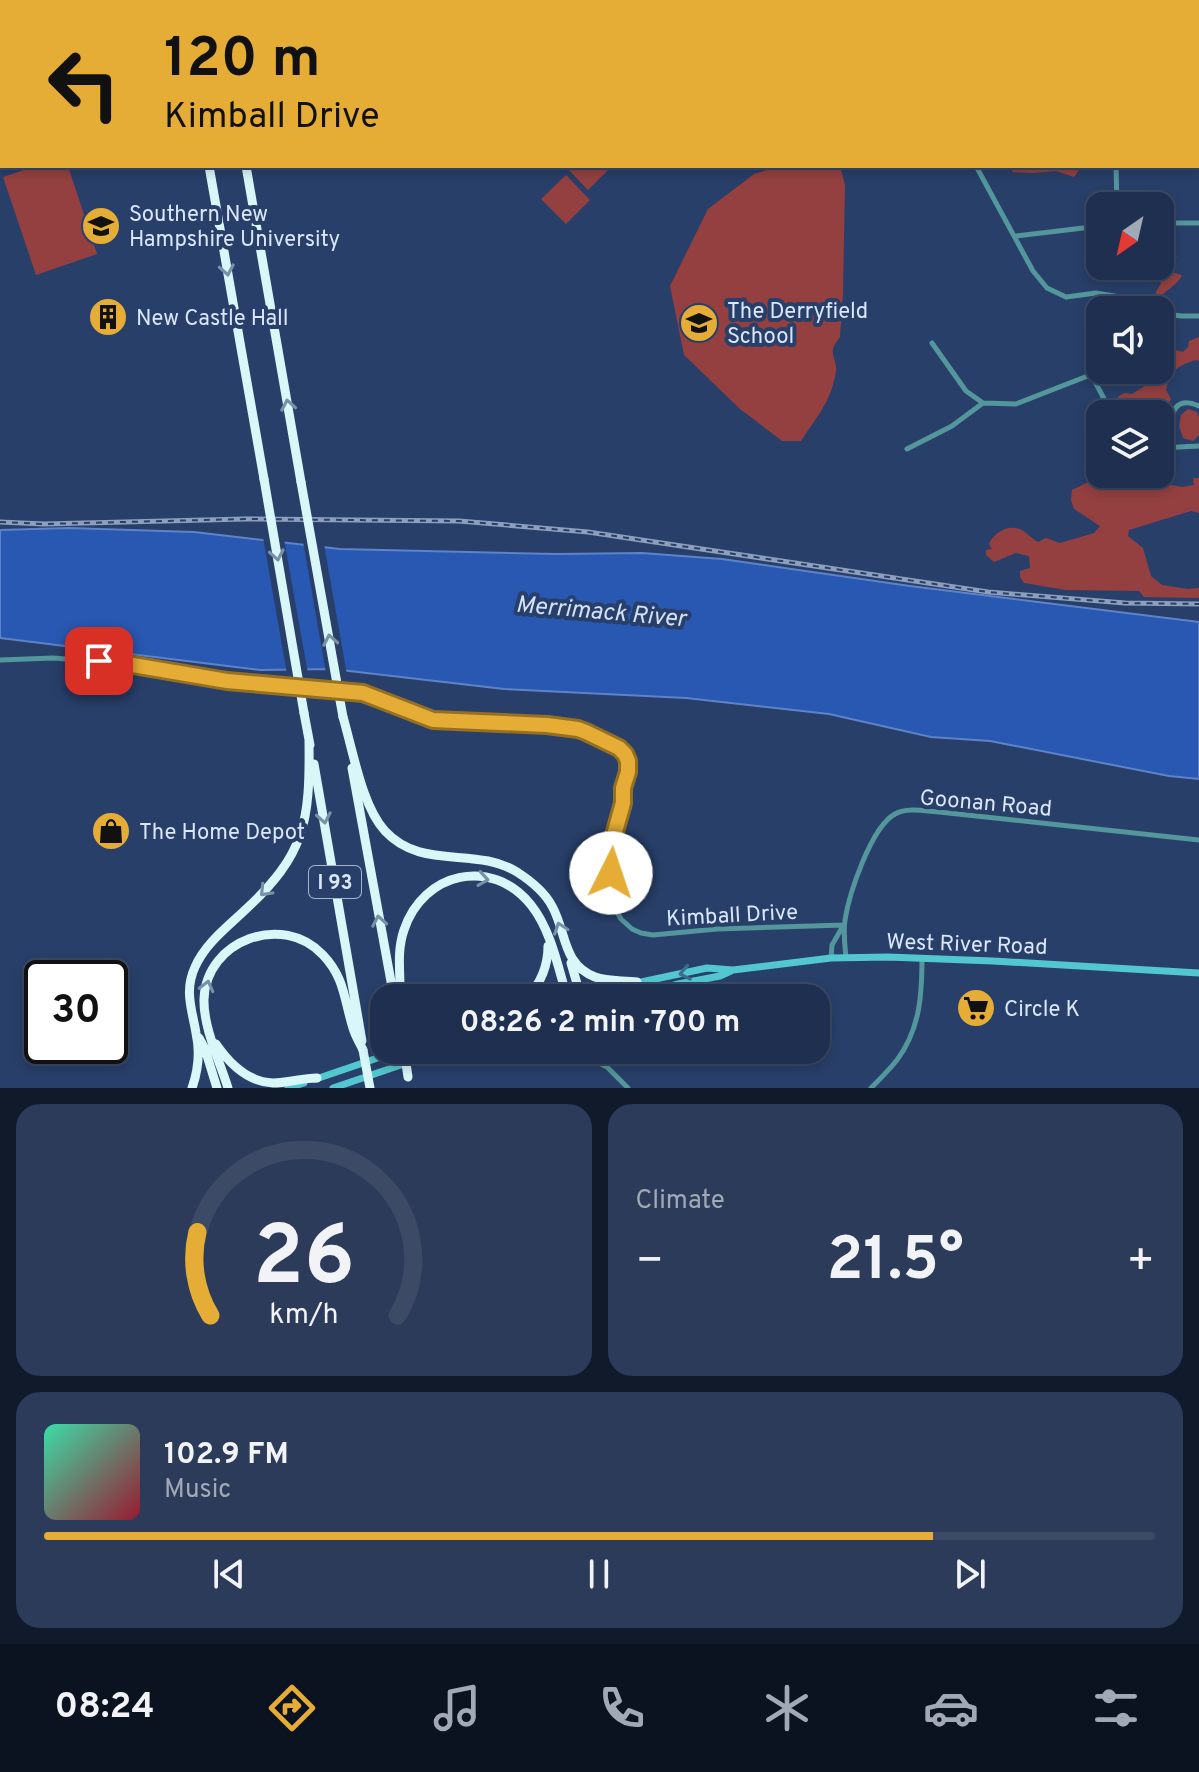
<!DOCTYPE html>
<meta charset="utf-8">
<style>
body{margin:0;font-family:Overpass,sans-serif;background:#2b3b59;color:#f1f3f6;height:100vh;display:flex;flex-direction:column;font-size:30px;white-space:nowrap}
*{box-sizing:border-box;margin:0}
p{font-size:26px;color:#a1a9b7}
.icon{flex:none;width:44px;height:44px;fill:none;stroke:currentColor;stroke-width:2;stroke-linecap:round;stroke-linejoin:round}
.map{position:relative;height:1088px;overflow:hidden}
.panel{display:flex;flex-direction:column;gap:16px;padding:16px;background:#101a2b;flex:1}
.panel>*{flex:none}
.top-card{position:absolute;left:0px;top:0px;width:1200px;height:168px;box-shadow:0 4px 12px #0003,0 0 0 2px #3c4a66;background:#e5ad35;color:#111;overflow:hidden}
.needle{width:52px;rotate:214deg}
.buttons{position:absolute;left:1086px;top:192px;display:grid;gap:16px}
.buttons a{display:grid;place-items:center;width:88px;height:88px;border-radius:16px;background:#1e2f4f;box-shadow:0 4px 12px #0003,0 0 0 2px #3c4a66;font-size:40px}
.speed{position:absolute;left:24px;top:960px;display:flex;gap:16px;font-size:40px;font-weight:700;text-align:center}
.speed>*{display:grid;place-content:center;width:104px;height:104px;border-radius:50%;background:#1e2f4f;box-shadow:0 4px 12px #0003,0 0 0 2px #3c4a66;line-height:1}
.speed .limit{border:4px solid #111;border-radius:12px;background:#fff;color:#111}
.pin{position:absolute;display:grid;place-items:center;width:68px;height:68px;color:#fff;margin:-34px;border-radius:16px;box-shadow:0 4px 12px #0006}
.me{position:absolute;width:88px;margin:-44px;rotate:4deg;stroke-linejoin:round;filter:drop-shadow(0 0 6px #0008)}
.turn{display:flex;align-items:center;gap:28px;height:168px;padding:0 32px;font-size:36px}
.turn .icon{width:104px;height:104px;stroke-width:2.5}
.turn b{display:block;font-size:56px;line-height:68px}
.big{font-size:60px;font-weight:700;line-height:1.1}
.panel .widget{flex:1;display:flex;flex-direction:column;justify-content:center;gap:12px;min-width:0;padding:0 28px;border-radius:24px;background:#2b3b59}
.panel .dial{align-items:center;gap:0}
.dial svg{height:208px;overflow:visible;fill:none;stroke:#3c4a66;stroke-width:7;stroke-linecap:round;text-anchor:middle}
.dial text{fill:#f1f3f6;stroke:none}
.song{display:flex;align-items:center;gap:24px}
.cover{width:96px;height:96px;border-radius:12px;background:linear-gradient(135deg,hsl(160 70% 55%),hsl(350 70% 35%))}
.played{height:8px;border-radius:4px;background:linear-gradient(90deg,#e5ad35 80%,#3c4a66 80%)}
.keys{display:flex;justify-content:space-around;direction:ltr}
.heat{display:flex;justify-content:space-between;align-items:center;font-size:44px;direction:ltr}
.panel .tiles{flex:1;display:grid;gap:16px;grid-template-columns:1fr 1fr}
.widget:last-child{grid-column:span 2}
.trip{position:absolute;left:370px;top:984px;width:460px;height:80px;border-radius:24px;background:#1e2f4f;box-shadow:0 4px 12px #0003,0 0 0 2px #3c4a66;font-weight:700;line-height:80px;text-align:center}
.tab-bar{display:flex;height:128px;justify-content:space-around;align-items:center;background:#0c1320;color:#a1a9b7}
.tab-bar .icon{width:56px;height:56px}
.tab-bar .selected{color:#e5ad35}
.tab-bar b{font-size:36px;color:#f1f3f6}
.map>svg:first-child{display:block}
</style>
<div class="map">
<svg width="1199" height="1088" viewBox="0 0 1199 1088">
<rect width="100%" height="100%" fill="#283f69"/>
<path fill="#944040" d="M36 166H68L97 254 36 275 3 177Z
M565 166H612L588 190Z
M780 166H840L845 185 843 293 840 337C829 351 833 352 836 366 837 372 834 380 833 385 827 406 812 424 801 441H782L740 409 684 355 670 286 708 209 754 174Z
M1008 166H1079V170L1074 177 1056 171 1033 173 1013 172Z
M566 175 590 200 566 224 541 199Z
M1160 229 1161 248 1177 257 1171 262 1170 272 1182 275C1178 285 1166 289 1160 298L1156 296V292L1161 283 1153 271 1141 266H1160Z
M1164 324 1168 326V342L1175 350 1183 352 1188 347 1189 341 1199 337V361L1196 360C1177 366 1171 370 1166 390L1171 399 1163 414C1154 414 1148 410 1140 411L1136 414H1118L1116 410 1118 397 1124 393 1132 394 1145 386 1147 378 1141 370H1160V367H1162L1166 361 1168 351 1160 345V326Z
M1188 409 1197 412 1199 417V435L1193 441 1183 438 1179 426 1181 415Z
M1105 474H1137L1141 479 1182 487 1194 485 1193 478H1199V513L1191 511 1129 530 1128 536 1143 548 1151 576 1162 585 1188 589 1199 588V598L1144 597 1139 591 1066 590 1024 583 1020 577V571L1030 568 1029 556 1016 553 994 562 986 555V550L992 549 989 544C993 533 1009 523 1022 530 1027 533 1031 538 1038 542L1046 538 1060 543 1094 533 1100 526 1074 509 1071 500 1072 490Z"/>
<path fill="#2958b2" stroke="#5e83c8" stroke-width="2" d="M69 528 194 532 340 549 556 554 642 553 722 559 910 586 1199 622V779L1169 776 990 741 931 737 829 714 686 698 504 689 332 669 261 670 0 638V530Z"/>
<path fill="#283f69" d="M263 537 284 539 308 674H287Z
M303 541 324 544 347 675 326 673Z"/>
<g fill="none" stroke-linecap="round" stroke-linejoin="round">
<path stroke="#53969b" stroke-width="5" d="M26 0 27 2
M844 0 849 2
M1005 2 1006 0
M976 166 1033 271 1047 288 1066 297 1096 293 1120 297 1150 310
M1116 166 1117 206
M1160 223H1199
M1016 236 1100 226
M1160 313 1181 316H1199
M932 343 966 391 983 403 1016 404 1103 370
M1091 374 1112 414
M1160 448 1199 446
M1173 448C1169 428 1167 392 1199 406
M907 449 952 426 983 403
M0 660 53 658 121 663 227 681 363 693 433 720 547 725 578 729 613 744 625 754 628 761 627 778 623 788V803L613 835 610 856 611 889 615 908 621 919 632 929 641 933 653 935 717 929 844 925
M831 958 832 945 843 926
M846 958C845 946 843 933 845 920 849 894 871 827 895 814 907 807 925 811 939 812L1199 840
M584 1050 592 1059 605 1066
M595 1050 606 1066 628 1088
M871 1088C880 1079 889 1070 897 1060 920 1029 922 995 922 958"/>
<path stroke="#53969b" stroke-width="6" d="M612 0 614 2
M84 2 87 0
M95 2 98 0
M896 2 898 0
M0 52 2 51
M0 58 2 57
M1198 121H1199"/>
<path stroke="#53c7cf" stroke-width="7" d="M566 998 707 968 733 970 831 958 888 957 993 961 1199 973
M627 998 678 984 720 976 731 971
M316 1079 401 1050
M288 1088 304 1083
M333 1088 445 1050"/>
<path stroke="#d9f6f8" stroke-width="9" d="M180 0V2
M217 0V2
M209 166 264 479
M246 166 301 482
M304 713 310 745
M343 717C353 751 362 806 385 831 422 871 475 846 517 872 531 881 544 891 552 906 567 933 562 964 595 977 608 982 623 980 637 982
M314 764 362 1041
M352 768 394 998
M571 963 580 994
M400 998C401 975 396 953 404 930 423 872 492 856 531 905 551 930 558 967 567 997
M527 998C541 983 548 966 548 946
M199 1038 205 1049 217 1088
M216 1044C229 1063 248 1082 273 1083 288 1083 302 1078 317 1078
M192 1088C198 1071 200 1051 196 1033 192 1009 184 991 195 967 205 944 226 928 244 911 306 854 310 822 309 740
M228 1088C220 1062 203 1027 204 999 206 940 283 912 323 955 345 978 344 1000 353 1028 355 1036 360 1043 363 1050"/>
<g stroke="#8e9fbd" stroke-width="5">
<path id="rail" d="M0 522 44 524 245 519 459 521 588 532 988 592 1125 603 1199 604"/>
</g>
<use href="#rail" stroke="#283f69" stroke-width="2" stroke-dasharray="6" stroke-linecap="butt"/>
<path stroke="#d9f6f8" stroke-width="9" d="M264 479 304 713
M301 482 343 717
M363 1050 370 1088
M404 1050 408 1077"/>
</g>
<defs><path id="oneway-chevron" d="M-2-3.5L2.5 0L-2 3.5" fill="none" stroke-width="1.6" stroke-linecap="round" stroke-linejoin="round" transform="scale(2)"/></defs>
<g stroke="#7891a9">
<use href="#oneway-chevron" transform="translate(227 270) rotate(80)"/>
<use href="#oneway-chevron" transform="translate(288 405) rotate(-100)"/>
<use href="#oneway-chevron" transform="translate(277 555) rotate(80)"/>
<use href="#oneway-chevron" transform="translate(330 640) rotate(-100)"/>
<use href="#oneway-chevron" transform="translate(324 818) rotate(80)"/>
<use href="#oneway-chevron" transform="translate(483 879) rotate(9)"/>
<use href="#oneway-chevron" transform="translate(265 891) rotate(134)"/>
<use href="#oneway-chevron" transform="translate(379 921) rotate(-100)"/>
<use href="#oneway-chevron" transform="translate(560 928) rotate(-109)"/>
<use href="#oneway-chevron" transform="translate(207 986) rotate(-76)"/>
</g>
<use stroke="#376f8d" href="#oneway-chevron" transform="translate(685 973) rotate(169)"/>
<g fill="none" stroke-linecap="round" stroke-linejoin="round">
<g stroke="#957022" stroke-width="20">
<path id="route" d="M99 661 121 663 227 681 363 693 433 720 547 725 578 729 586 732 619 748 625 754 628 761V772L623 788V803L611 846V873"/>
</g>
<use href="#route" stroke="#e5ad35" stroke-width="14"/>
</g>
<defs>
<g id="university-disc" transform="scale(2)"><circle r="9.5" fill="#e5ad35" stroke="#283f69"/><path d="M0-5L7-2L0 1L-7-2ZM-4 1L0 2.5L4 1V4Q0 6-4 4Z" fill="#111"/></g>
<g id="building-disc" transform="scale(2)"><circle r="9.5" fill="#e5ad35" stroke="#283f69"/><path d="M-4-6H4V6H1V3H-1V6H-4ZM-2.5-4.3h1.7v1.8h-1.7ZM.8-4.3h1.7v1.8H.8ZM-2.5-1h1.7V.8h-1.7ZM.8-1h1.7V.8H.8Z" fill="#111"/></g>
<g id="school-disc" transform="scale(2)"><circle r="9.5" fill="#e5ad35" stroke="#283f69"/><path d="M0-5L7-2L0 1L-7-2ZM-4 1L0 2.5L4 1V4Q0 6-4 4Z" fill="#111"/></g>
<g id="shop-disc" transform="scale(2)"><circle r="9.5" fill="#e5ad35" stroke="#283f69"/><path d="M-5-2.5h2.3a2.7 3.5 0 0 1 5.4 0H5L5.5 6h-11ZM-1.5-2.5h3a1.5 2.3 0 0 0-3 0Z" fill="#111"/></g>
<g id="supermarket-disc" transform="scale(2)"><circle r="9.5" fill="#e5ad35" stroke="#283f69"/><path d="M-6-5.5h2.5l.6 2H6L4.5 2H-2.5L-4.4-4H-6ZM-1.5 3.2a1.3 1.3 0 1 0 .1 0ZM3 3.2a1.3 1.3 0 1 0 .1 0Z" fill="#111"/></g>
</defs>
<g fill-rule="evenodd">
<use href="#university-disc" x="101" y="226"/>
<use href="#building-disc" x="108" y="317"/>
<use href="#school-disc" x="699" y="323"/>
<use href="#shop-disc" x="111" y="831"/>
<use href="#supermarket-disc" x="976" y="1008"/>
</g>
<g text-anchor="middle" stroke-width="8" stroke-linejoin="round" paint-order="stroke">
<rect fill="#283f69" stroke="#a5b5d0" stroke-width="2" x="309" y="866" width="52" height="32" rx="6"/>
<g font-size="20" font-weight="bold" fill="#dbe7fc">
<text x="335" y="889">I 93</text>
</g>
<g font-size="22" fill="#dbe7fc" stroke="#283f69" text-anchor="start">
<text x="129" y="221">Southern New<tspan x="129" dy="25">Hampshire University</tspan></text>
<text x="727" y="318">The Derryfield<tspan x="727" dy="25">School</tspan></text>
<text x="136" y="325">New Castle Hall</text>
<text x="139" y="839">The Home Depot</text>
<text x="1004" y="1016">Circle K</text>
</g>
<g font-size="22" fill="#dbe7fc" stroke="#283f69">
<text transform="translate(986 802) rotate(5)" y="8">Goonan Road</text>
<text transform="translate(732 914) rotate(-3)" y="8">Kimball Drive</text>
<text transform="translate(967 943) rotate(2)" y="8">West River Road</text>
</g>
<g font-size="24" font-style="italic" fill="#d3e1f9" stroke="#283f69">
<text transform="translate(601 611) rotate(5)" y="8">Merrimack River</text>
</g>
</g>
</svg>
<div class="buttons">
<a><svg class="needle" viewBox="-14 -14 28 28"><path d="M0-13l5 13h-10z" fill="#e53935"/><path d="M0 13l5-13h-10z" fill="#a1a9b7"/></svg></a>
<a><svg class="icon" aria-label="sound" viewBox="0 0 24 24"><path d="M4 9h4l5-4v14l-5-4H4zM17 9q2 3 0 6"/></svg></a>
<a><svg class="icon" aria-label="layers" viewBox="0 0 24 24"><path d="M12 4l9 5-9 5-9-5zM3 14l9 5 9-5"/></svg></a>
</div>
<div class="speed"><div class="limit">30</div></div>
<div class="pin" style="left:99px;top:661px;background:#d93025"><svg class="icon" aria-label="arrive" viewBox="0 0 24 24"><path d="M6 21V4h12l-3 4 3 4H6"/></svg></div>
<svg class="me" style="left:611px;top:873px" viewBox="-20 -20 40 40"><circle r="19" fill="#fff"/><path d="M0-13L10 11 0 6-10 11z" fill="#e5ad35"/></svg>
<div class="trip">08:26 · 2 min · 700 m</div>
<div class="top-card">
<div class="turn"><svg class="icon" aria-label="left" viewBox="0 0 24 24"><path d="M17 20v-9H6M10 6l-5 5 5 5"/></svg><div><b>120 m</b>Kimball Drive</div></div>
</div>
</div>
<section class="panel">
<div class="tiles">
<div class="widget dial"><svg viewBox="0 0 100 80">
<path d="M14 69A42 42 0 1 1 86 69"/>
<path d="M14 69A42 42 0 0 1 9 37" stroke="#e5ad35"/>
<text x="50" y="56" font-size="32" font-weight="700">26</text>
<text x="50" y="72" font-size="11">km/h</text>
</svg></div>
<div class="widget"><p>Climate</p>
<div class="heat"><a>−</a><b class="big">21.5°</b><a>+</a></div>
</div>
<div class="widget">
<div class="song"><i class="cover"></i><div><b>102.9 FM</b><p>Music</p></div></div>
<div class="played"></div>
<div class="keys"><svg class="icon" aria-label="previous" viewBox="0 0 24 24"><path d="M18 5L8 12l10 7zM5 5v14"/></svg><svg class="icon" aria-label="pause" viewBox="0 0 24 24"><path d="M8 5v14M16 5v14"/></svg><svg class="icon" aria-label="next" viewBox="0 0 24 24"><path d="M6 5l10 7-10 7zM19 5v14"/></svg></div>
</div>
</div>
</section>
<nav class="tab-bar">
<b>08:24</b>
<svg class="icon selected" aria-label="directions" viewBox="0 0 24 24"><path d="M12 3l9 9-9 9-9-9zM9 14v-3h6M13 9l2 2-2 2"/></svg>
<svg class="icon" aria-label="music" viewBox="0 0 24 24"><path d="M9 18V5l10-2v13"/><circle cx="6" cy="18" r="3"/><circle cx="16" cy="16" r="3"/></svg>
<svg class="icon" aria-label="phone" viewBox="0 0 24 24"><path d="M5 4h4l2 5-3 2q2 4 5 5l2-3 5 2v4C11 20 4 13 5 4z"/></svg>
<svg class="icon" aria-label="climate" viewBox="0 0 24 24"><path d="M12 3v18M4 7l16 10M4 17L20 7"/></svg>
<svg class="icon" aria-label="car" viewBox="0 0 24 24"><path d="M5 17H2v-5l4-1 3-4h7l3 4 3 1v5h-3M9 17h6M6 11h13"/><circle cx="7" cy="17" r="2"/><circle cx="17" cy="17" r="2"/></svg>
<svg class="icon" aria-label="filters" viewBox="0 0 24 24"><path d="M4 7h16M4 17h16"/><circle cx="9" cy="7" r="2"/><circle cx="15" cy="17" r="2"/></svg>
</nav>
